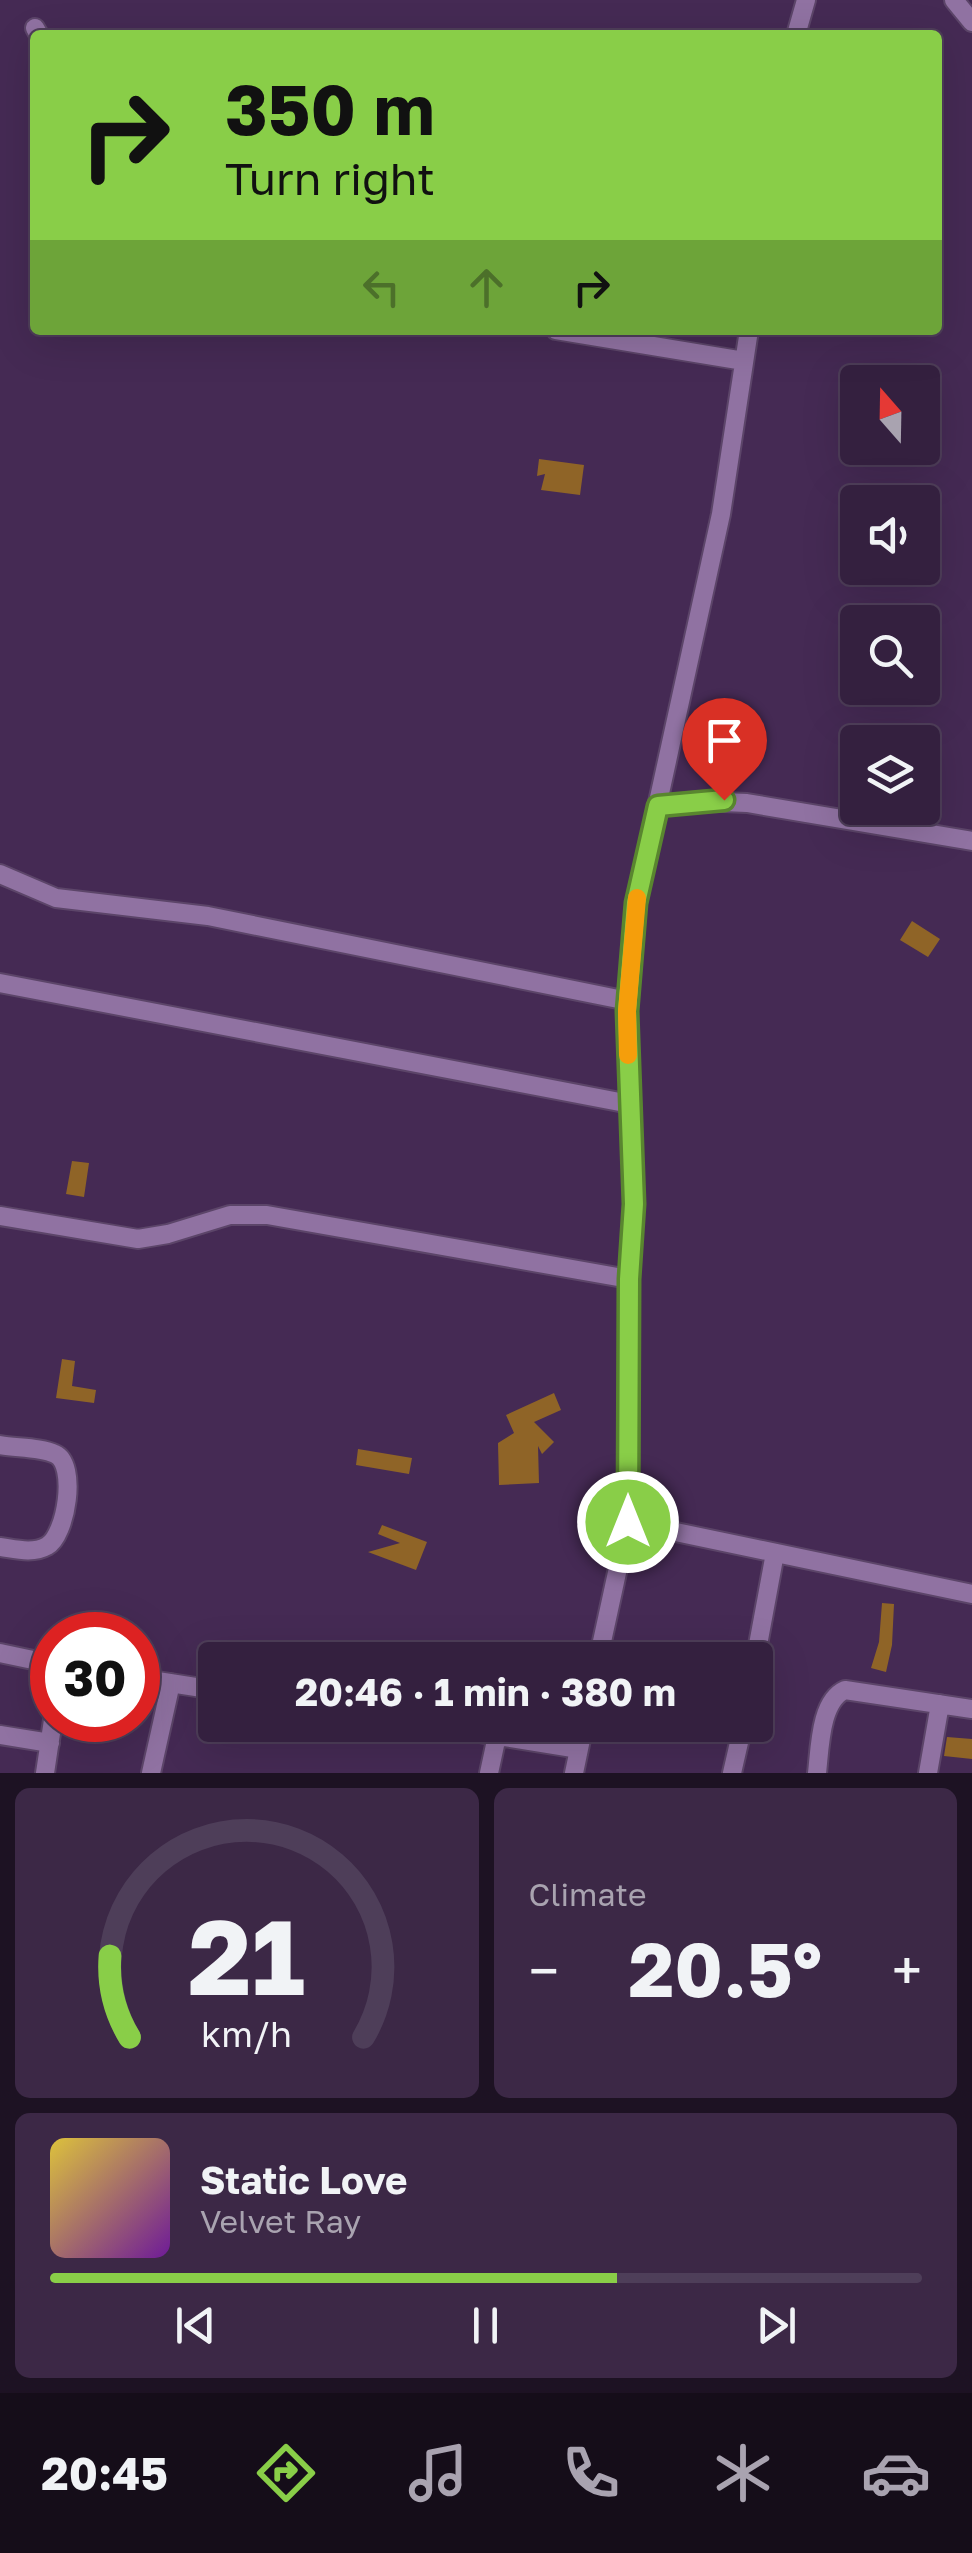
<!DOCTYPE html>
<meta charset="utf-8">
<style>
body{margin:0;font-family:"Golos Text",sans-serif;background:#3c2846;color:#f1f3f6;height:100vh;display:flex;flex-direction:column;font-size:38px;white-space:nowrap}
*{box-sizing:border-box;margin:0}
p{font-size:32px;color:#a9a3b0}
.icon{flex:none;width:55px;height:55px;fill:none;stroke:currentColor;stroke-width:2;stroke-linecap:round;stroke-linejoin:round}
.map{position:relative;height:1773px;overflow:hidden}
.details{display:flex;flex-direction:column;gap:15px;padding:15px;background:#1d1223;flex:1}
.details>*{flex:none}
.top-card{position:absolute;left:30px;top:30px;width:912px;height:305px;border-radius:10px;box-shadow:0 10px 40px #0002,0 0 0 2px #4e3e59;background:#89ce48;color:#111;overflow:hidden}
.needle{width:65px;rotate:340deg}
.tools{position:absolute;left:840px;top:365px;display:grid;gap:20px}
.tools a{display:grid;place-items:center;width:100px;height:100px;border-radius:10px;background:#34203f;box-shadow:0 10px 40px #0002,0 0 0 2px #4e3e59;font-size:50px}
.speed{position:absolute;left:30px;top:1612px;display:flex;gap:20px;font-size:50px;font-weight:700;text-align:center}
.speed>*{display:grid;place-content:center;width:130px;height:130px;border-radius:50%;background:#34203f;box-shadow:0 10px 40px #0002,0 0 0 2px #4e3e59;line-height:1}
.speed .limit{border:15px solid #d22;background:#fff;color:#111}
.pin{position:absolute;display:grid;place-items:center;width:85px;height:85px;color:#fff;margin:-102px -42px;border-radius:50% 50% 50% 0;rotate:-45deg;box-shadow:0 0 10px #0007}
.pin .icon{rotate:45deg}
.me{position:absolute;width:110px;margin:-55px;rotate:0deg;stroke-linejoin:round;filter:drop-shadow(0 0 8px #0008)}
.turn{display:flex;align-items:center;gap:35px;height:210px;padding:0 30px;font-size:45px}
.turn .icon{width:130px;height:130px;stroke-width:2.5}
.turn b{display:block;font-size:70px;line-height:85px}
.lanes{display:flex;align-items:center;height:95px;padding:0 30px;background:#0003;justify-content:center;gap:50px;direction:ltr}
.lanes .off{opacity:.35}
.big{font-size:75px;font-weight:700;line-height:1.1}
.details .widget{flex:1;display:flex;flex-direction:column;justify-content:center;gap:15px;min-width:0;padding:0 35px;border-radius:15px;background:#3c2846}
.details .dial{align-items:center;gap:0}
.dial svg{height:260px;overflow:visible;fill:none;stroke:#4e3e59;stroke-width:7;stroke-linecap:round;text-anchor:middle}
.dial text{fill:#f1f3f6;stroke:none}
.song{display:flex;align-items:center;gap:30px}
.cover{width:120px;height:120px;border-radius:15px;background:linear-gradient(135deg,hsl(50 70% 55%),hsl(280 70% 35%))}
.played{height:10px;border-radius:5px;background:linear-gradient(90deg,#89ce48 65%,#4e3e59 65%)}
.keys{display:flex;justify-content:space-around;direction:ltr}
.heat{display:flex;justify-content:space-between;align-items:center;font-size:55px;direction:ltr}
.details .tiles{flex:1;display:grid;gap:15px;grid-template-columns:1fr 1fr}
.widget:last-child{grid-column:span 2}
.trip{position:absolute;left:198px;top:1642px;width:575px;height:100px;border-radius:10px;background:#34203f;box-shadow:0 10px 40px #0002,0 0 0 2px #4e3e59;font-weight:700;line-height:100px;text-align:center}
.tabs{display:flex;height:160px;justify-content:space-around;align-items:center;background:#150d19;color:#a9a3b0}
.tabs .icon{width:70px;height:70px}
.tabs .current{color:#89ce48}
.tabs b{font-size:45px;color:#f1f3f6}
.map>svg:first-child{display:block}
</style>
<div class="map">
<svg width="972" height="1773" viewBox="0 0 972 1773">
<rect width="100%" height="100%" fill="#452a54"/>
<path fill="#8f6427" d="M539 459 584 465 580 495 541 490 545 474 537 476Z
M912 921 940 939 928 957 900 940Z
M72 1161 89 1163 84 1197 66 1194Z
M62 1359 75 1361 72 1386 96 1390 94 1403 56 1398Z
M554 1393 561 1410 534 1422 554 1442 542 1454 538 1446 539 1483 499 1485 498 1443 514 1433 506 1415Z
M358 1449 412 1458 409 1474 356 1465Z
M382 1525 427 1542 416 1570 368 1552 400 1543 378 1534Z
M882 1603 894 1604 892 1645 886 1672 871 1668 879 1642Z
M947 1737 972 1739V1759L944 1756Z"/>
<g fill="none" stroke-linecap="round" stroke-linejoin="round">
<g stroke="#5c4569" stroke-width="22">
<path id="minor" d="M954 0 972 22
M35 28 39 35
M796 35 806 0
M556 330 744 361
M658 806 700 801 747 803 972 841
M0 874 56 898 208 916 628 1001
M0 983 630 1104
M0 1216 138 1239 168 1234 230 1215H267L629 1279
M0 1445C16 1448 41 1447 55 1454 78 1464 66 1536 47 1546 33 1554 15 1549 0 1547
M628 1522 972 1594
M0 1653 52 1664
M598 1660 628 1522 629 1279 634 1204 627 1011 636 903 721 514 749 330
M755 1661 775 1553
M138 1678 215 1690
M430 1725 579 1749
M0 1735 50 1743
M45 1773 53 1720
M151 1773 171 1683
M489 1773 497 1736
M574 1773 584 1725
M732 1773 743 1725
M817 1773C820 1748 820 1701 845 1690L972 1709
M928 1773 940 1704"/>
</g>
<use href="#minor" stroke="#9072a2" stroke-width="18"/>
</g>
<g fill="none" stroke-linecap="round" stroke-linejoin="round">
<g stroke="#59862f" stroke-width="25">
<path id="route" d="M628 1522 629 1279 634 1204 627 1011 636 903 658 806 724 800"/>
</g>
<use href="#route" stroke="#89ce48" stroke-width="18"/>
<path stroke="#f59e0b" stroke-width="18" d="M628 1055 627 1011 637 898"/>
</g>
</svg>
<div class="tools">
<a><svg class="needle" viewBox="-14 -14 28 28"><path d="M0-13l5 13h-10z" fill="#e53935"/><path d="M0 13l5-13h-10z" fill="#a9a3b0"/></svg></a>
<a><svg class="icon" aria-label="sound" viewBox="0 0 24 24"><path d="M4 9h4l5-4v14l-5-4H4zM17 9q2 3 0 6"/></svg></a>
<a><svg class="icon" aria-label="search" viewBox="0 0 24 24"><circle cx="10" cy="10" r="6"/><path d="M15 15l6 6"/></svg></a>
<a><svg class="icon" aria-label="layers" viewBox="0 0 24 24"><path d="M12 4l9 5-9 5-9-5zM3 14l9 5 9-5"/></svg></a>
</div>
<div class="speed"><div class="limit">30</div></div>
<div class="pin" style="left:724px;top:800px;background:#d93025"><svg class="icon" aria-label="arrive" viewBox="0 0 24 24"><path d="M6 21V4h12l-3 4 3 4H6"/></svg></div>
<svg class="me" style="left:628px;top:1522px" viewBox="-20 -20 40 40"><circle r="17" fill="#89ce48" stroke="#fff" stroke-width="3"/><path d="M0-11L8 9 0 5-8 9z" fill="#fff"/></svg>
<div class="trip">20:46 · 1 min · 380 m</div>
<div class="top-card">
<div class="turn"><svg class="icon" aria-label="right" viewBox="0 0 24 24"><path d="M7 20v-9h11M14 6l5 5-5 5"/></svg><div><b>350 m</b>Turn right</div></div>
<div class="lanes"><svg class="icon off" aria-label="left" viewBox="0 0 24 24"><path d="M17 20v-9H6M10 6l-5 5 5 5"/></svg><svg class="icon off" aria-label="ahead" viewBox="0 0 24 24"><path d="M12 20V5M6 11l6-6 6 6"/></svg><svg class="icon" aria-label="right" viewBox="0 0 24 24"><path d="M7 20v-9h11M14 6l5 5-5 5"/></svg></div>
</div>
</div>
<section class="details">
<div class="tiles">
<div class="widget dial"><svg viewBox="0 0 100 80">
<path d="M14 69A42 42 0 1 1 86 69"/>
<path d="M14 69A42 42 0 0 1 8 44" stroke="#89ce48"/>
<text x="50" y="56" font-size="32" font-weight="700">21</text>
<text x="50" y="72" font-size="11">km/h</text>
</svg></div>
<div class="widget"><p>Climate</p>
<div class="heat"><a>−</a><b class="big">20.5°</b><a>+</a></div>
</div>
<div class="widget">
<div class="song"><i class="cover"></i><div><b>Static Love</b><p>Velvet Ray</p></div></div>
<div class="played"></div>
<div class="keys"><svg class="icon" aria-label="previous" viewBox="0 0 24 24"><path d="M18 5L8 12l10 7zM5 5v14"/></svg><svg class="icon" aria-label="pause" viewBox="0 0 24 24"><path d="M8 5v14M16 5v14"/></svg><svg class="icon" aria-label="next" viewBox="0 0 24 24"><path d="M6 5l10 7-10 7zM19 5v14"/></svg></div>
</div>
</div>
</section>
<nav class="tabs">
<b>20:45</b>
<svg class="icon current" aria-label="directions" viewBox="0 0 24 24"><path d="M12 3l9 9-9 9-9-9zM9 14v-3h6M13 9l2 2-2 2"/></svg>
<svg class="icon" aria-label="music" viewBox="0 0 24 24"><path d="M9 18V5l10-2v13"/><circle cx="6" cy="18" r="3"/><circle cx="16" cy="16" r="3"/></svg>
<svg class="icon" aria-label="phone" viewBox="0 0 24 24"><path d="M5 4h4l2 5-3 2q2 4 5 5l2-3 5 2v4C11 20 4 13 5 4z"/></svg>
<svg class="icon" aria-label="climate" viewBox="0 0 24 24"><path d="M12 3v18M4 7l16 10M4 17L20 7"/></svg>
<svg class="icon" aria-label="car" viewBox="0 0 24 24"><path d="M5 17H2v-5l4-1 3-4h7l3 4 3 1v5h-3M9 17h6M6 11h13"/><circle cx="7" cy="17" r="2"/><circle cx="17" cy="17" r="2"/></svg>
</nav>
